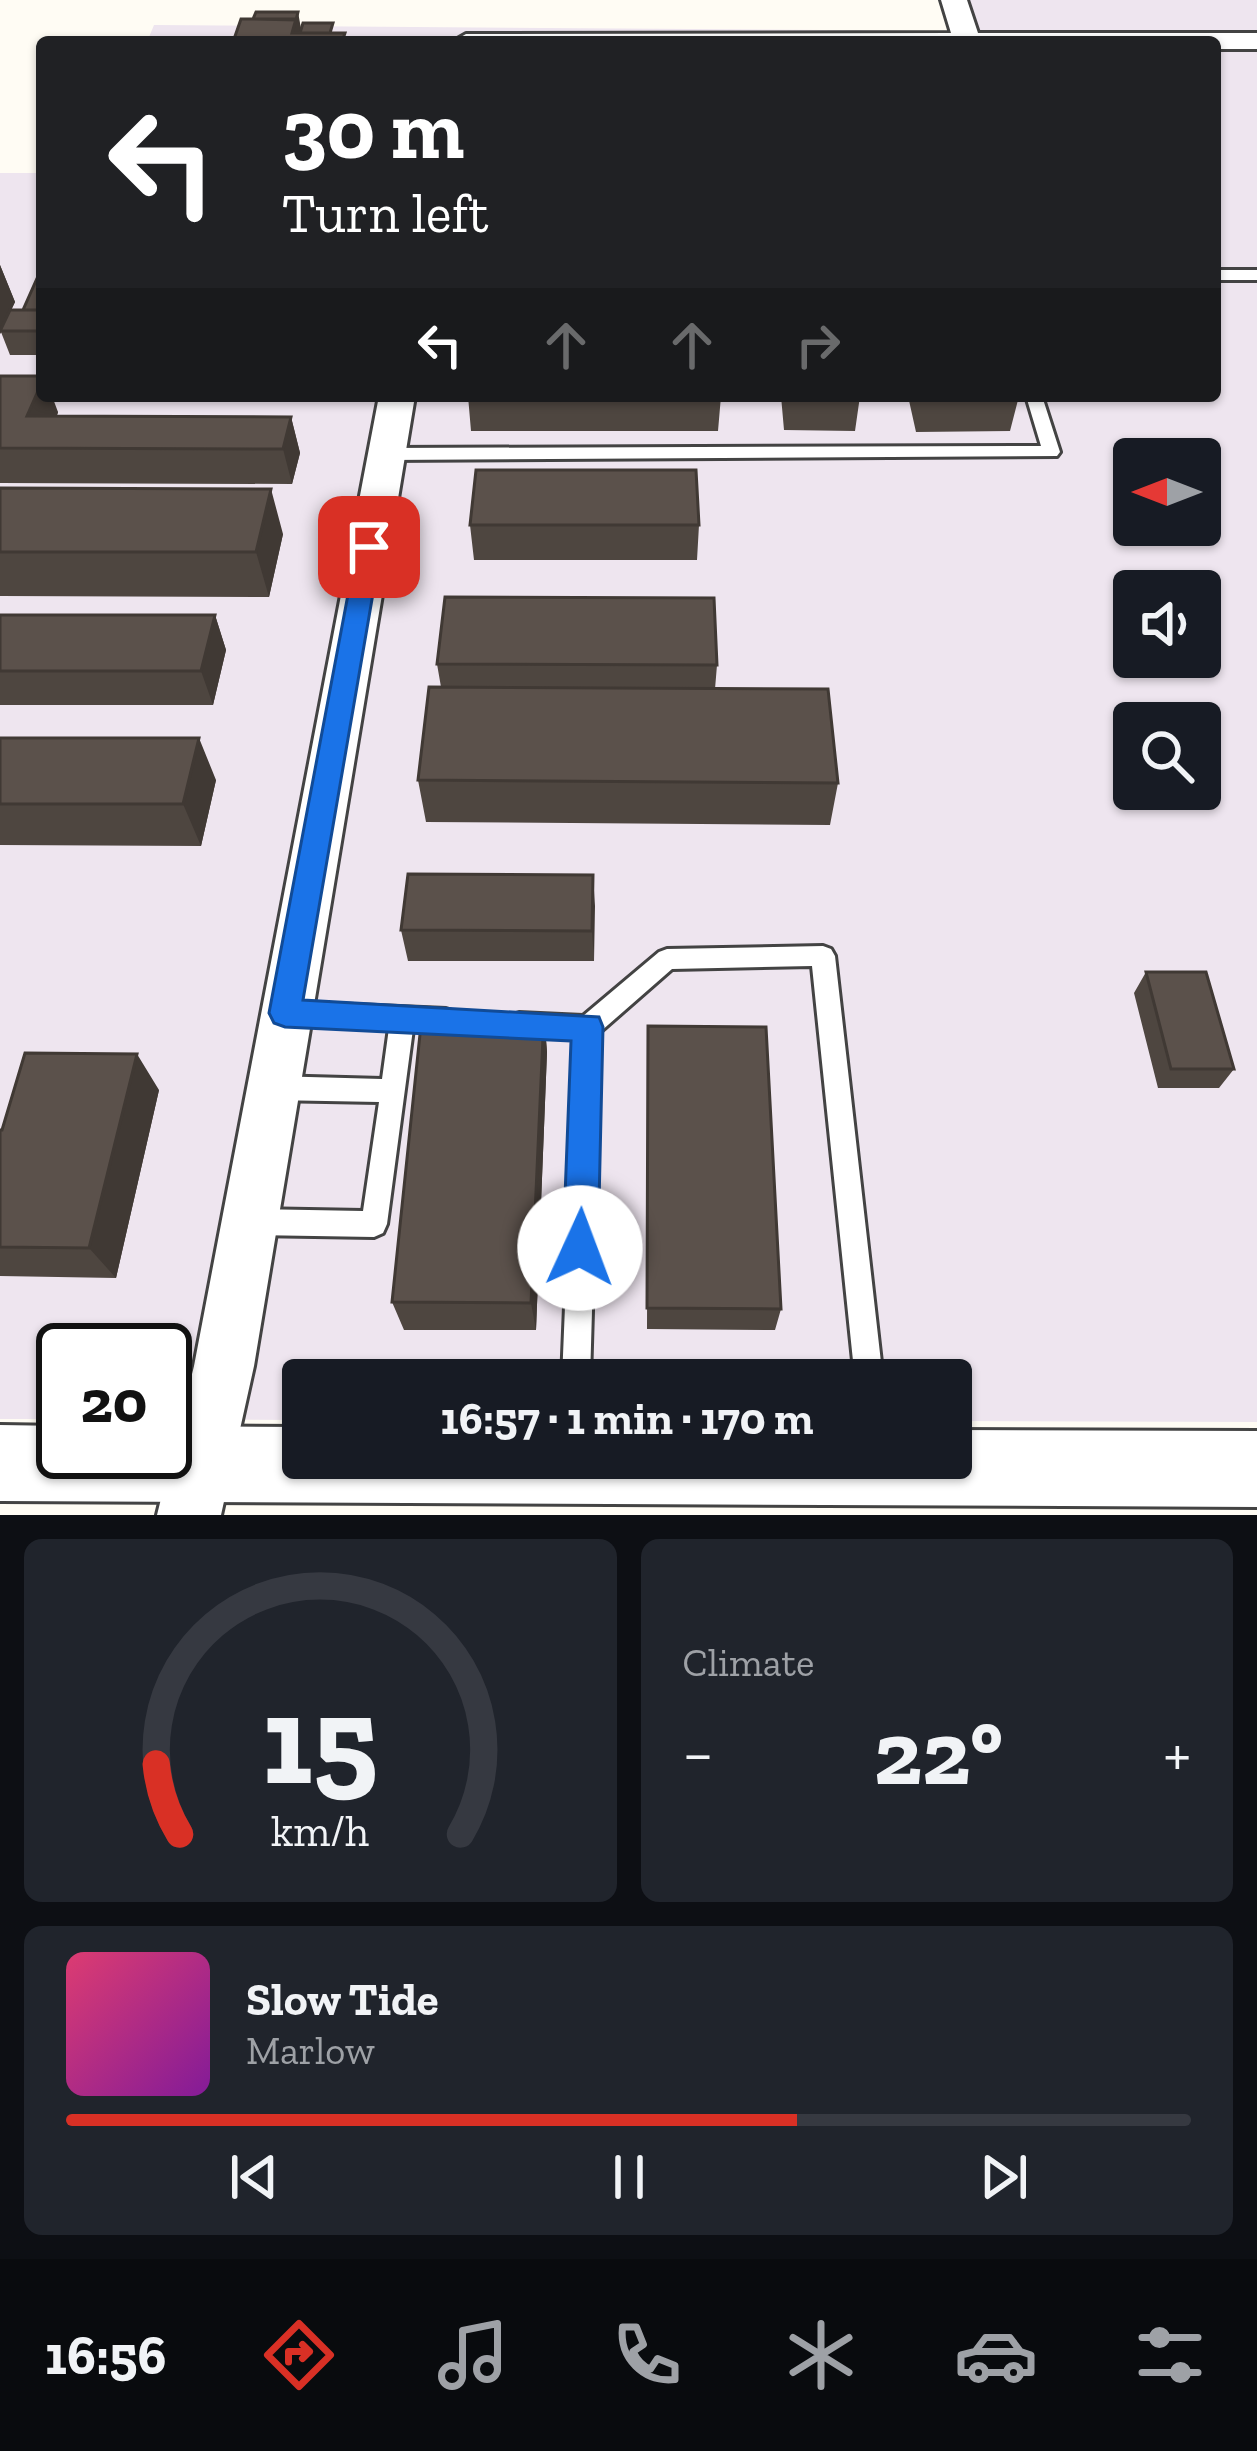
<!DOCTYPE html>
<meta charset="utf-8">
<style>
body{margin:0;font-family:"Zilla Slab",serif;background:#20242c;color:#f1f3f6;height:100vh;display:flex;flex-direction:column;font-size:45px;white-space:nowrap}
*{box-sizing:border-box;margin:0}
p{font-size:39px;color:#9ea1a6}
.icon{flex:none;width:66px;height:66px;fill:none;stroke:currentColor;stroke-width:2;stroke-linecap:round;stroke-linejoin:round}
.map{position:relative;height:1515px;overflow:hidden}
.side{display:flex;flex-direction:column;gap:24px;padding:24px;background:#0d0f14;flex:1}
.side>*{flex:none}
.guide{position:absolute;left:36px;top:36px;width:1185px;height:366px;border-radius:12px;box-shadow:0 3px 9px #0004;background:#202124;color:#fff;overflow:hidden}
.needle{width:78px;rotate:270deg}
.fabs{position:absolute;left:1113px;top:438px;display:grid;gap:24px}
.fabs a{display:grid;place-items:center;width:108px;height:108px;border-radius:12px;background:#171b24;box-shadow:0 3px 9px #0004;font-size:60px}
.speed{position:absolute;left:36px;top:1323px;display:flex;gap:24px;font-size:60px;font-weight:700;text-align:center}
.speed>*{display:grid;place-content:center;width:156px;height:156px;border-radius:50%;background:#171b24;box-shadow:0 3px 9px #0004;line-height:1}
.speed .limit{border:6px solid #111;border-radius:18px;background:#fff;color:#111}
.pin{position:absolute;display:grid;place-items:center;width:102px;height:102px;color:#fff;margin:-51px;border-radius:24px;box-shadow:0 6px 18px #0006}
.me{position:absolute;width:132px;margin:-66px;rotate:2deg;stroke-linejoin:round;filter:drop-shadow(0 0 9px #0008)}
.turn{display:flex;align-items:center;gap:42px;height:252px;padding:0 48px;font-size:54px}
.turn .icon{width:156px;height:156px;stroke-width:2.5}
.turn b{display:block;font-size:84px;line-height:102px}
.lanes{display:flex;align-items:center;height:114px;padding:0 48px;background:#0003;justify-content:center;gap:60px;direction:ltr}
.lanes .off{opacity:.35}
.big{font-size:90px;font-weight:800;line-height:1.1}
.side .widget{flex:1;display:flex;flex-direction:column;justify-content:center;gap:18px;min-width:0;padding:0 42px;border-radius:18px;background:#20242c}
.side .dial{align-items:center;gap:0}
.dial svg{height:312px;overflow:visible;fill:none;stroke:#363941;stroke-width:7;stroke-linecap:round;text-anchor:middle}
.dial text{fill:#f1f3f6;stroke:none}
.song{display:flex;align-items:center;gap:36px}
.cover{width:144px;height:144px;border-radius:18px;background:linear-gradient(135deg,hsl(340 70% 55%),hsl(290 70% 35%))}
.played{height:12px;border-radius:6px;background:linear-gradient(90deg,#d93025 65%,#363941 65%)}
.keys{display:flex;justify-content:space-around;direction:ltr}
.heat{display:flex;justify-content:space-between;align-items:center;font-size:66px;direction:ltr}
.side .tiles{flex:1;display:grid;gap:24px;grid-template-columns:1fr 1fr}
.widget:last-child{grid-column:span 2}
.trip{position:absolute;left:282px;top:1359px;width:690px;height:120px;border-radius:12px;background:#171b24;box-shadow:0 3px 9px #0004;font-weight:800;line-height:120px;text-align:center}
.dock{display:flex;height:192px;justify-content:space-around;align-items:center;background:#090b0e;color:#9ea1a6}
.dock .icon{width:84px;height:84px}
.dock .active{color:#d93025}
.dock b{font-size:54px;color:#f1f3f6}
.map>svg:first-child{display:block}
</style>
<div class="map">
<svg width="1257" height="1515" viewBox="0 0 1257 1515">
<rect width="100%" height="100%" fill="#fffcf4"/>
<path fill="#eee5ef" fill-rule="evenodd" d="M943 0H1257V1422L951 1421V1380H303V1420L165 1419V1350H63V1419H0V173H42V396H1215V42H147L154 25 952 31ZM1134 459H1200V525H1134ZM1134 591H1200V657H1134ZM1134 723H1200V789H1134Z"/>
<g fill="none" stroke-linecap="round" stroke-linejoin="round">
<g stroke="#434343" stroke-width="6">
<path id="service" d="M1215 270H1257V280H1215Z
M1026 396H1042L1060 452 1057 456 386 460 377 454 386 448 1041 446Z
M823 946 831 949 835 956 883 1380H855L812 966 672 969 600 1032 590 1380H562L576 1037 519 1035 510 1032 507 1024 510 1016 519 1013 583 1016 659 952 667 949Z
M286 1002 446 1009 455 1012 458 1020 455 1028 446 1031 413 1029 387 1224 383 1233 374 1237 251 1235 242 1231 238 1222 242 1213 251 1209 363 1211 379 1102 272 1100 263 1096 260 1088 263 1080 272 1076 382 1079 389 1028 286 1024 278 1021 274 1013 278 1005Z"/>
</g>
<g stroke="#434343" stroke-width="6">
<path id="minor" d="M941 0H967L978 33H1257V49H1215V42H452L466 34 951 33Z
M379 396H415L254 1366 221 1515H157L194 1366Z"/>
</g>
<g stroke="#434343" stroke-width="6">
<path id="tertiary" d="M0 1425 63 1426V1452H165V1426L303 1427V1458H951V1430L1257 1431V1507L0 1501Z"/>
</g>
<use href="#service" fill="#fff" fill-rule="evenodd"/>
<use href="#minor" fill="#fff" fill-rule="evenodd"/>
<use href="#tertiary" fill="#fff" fill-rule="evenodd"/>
</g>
<path fill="#4e4640" d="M0 265 15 302 11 310H23L42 274V355H10L1 332 0 334Z
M0 376 58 412 57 416 291 417 300 453 292 484 0 483Z
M468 396H721L718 431H471Z
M781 396H860L855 431 784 430Z
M908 396H1019L1010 431 916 432Z
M0 488 283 534 269 597 0 596Z
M470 525H699L697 560H474Z
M0 615H215L226 650 213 705H0Z
M437 664 717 665 715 689 838 783 830 825 426 822 418 780 441 687Z
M0 738 216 780 201 846 0 845Z
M593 875 594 961H408L401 930Z
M1146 972 1234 1069 1219 1088H1158L1134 993Z
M544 1015 547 1052 536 1330H404L392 1302Z
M648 1026 781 1309 775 1330 647 1329Z
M159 1090 116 1278 0 1276V1130Z"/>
<path fill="#403934" d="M298 12 302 34 292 33Z
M0 265 15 302 0 334Z
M42 382V396H52L58 412 44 448 27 416Z
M291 417 300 453 292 484 283 449Z
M271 489 283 534 269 597 256 552Z
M215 615 226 650 213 705 201 671Z
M199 738 216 780 201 846 183 804Z
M593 875 595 906 594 961 592 931Z
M544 1015 547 1052 536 1330 531 1303Z
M137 1054 159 1090 116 1278 89 1248Z"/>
<path fill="#5b514b" stroke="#403934" stroke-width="3" d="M256 12H298L296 20 253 19Z
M241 19H296L292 33H345L342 42H233Z
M303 23H333L330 33H300Z
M688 40 689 42H573Z
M39 274H42V310H23Z
M10 310H42V331H0Z
M0 376H42V382L27 416 291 417 283 449 0 448Z
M476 470H696L699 525H470Z
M0 488 271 489 256 552H0Z
M445 597 714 598 717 665 437 664Z
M0 615H215L201 671H0Z
M429 687 828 689 838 783 418 780Z
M0 738H199L183 804H0Z
M408 874 593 875 592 931 401 930Z
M1146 972H1206L1234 1069H1171Z
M422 1015H544L531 1303 392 1302Z
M648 1026 766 1027 781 1309 647 1308Z
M25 1053 137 1054 89 1248 0 1247V1130H2Z"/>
<path fill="#1a73e8" stroke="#114b97" stroke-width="3" d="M369 539 381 547 303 1000 599 1017 603 1027 598 1248 592 1260 580 1265 568 1260 563 1248 571 1041 285 1027 274 1023 269 1013 357 547Z"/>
</svg>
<div class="fabs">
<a><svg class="needle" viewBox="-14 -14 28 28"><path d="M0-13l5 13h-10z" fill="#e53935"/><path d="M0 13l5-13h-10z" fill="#9ea1a6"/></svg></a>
<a><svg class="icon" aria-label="sound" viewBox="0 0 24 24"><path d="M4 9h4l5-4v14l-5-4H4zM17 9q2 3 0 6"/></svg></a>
<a><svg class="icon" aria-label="search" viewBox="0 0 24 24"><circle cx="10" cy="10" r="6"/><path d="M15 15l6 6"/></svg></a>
</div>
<div class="speed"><div class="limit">20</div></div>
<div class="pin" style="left:369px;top:547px;background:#d93025"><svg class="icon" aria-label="arrive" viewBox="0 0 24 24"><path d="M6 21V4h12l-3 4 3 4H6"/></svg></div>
<svg class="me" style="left:580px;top:1248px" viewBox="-20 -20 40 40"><circle r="19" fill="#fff"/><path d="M0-13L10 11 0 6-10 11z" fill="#1a73e8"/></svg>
<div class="trip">16:57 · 1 min · 170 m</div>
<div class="guide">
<div class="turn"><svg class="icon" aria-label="left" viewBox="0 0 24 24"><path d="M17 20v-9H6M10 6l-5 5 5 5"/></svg><div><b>30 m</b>Turn left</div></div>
<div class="lanes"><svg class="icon" aria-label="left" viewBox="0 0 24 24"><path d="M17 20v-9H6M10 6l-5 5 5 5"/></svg><svg class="icon off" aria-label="ahead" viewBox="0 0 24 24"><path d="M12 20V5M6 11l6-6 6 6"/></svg><svg class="icon off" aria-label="ahead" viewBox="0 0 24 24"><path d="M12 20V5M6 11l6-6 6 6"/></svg><svg class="icon off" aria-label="right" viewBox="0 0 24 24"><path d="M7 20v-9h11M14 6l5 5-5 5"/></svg></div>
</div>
</div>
<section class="side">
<div class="tiles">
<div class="widget dial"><svg viewBox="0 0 100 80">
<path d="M14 69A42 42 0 1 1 86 69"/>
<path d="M14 69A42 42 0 0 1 8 51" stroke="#d93025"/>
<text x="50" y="56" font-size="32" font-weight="700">15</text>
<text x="50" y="72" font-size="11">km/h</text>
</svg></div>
<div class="widget"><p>Climate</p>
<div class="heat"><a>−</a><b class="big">22°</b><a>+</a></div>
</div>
<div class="widget">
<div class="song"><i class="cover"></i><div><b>Slow Tide</b><p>Marlow</p></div></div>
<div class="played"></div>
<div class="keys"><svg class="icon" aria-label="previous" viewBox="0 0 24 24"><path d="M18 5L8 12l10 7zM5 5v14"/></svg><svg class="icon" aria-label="pause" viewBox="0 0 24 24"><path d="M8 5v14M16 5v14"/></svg><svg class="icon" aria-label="next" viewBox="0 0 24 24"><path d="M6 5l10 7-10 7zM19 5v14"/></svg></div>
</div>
</div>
</section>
<nav class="dock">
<b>16:56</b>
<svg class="icon active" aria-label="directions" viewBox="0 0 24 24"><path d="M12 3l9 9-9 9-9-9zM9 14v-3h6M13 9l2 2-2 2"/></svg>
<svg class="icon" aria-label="music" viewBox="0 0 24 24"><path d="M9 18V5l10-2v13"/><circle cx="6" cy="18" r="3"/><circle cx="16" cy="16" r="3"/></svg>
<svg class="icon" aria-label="phone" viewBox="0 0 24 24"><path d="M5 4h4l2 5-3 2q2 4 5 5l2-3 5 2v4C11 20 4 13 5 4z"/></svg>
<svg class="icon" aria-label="climate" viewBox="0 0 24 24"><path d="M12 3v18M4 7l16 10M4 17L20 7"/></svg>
<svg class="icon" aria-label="car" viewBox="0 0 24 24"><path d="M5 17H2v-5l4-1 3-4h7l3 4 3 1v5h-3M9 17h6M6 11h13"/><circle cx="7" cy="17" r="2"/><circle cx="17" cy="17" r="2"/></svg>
<svg class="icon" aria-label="filters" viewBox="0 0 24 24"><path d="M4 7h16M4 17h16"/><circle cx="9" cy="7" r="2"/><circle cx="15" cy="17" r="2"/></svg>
</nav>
